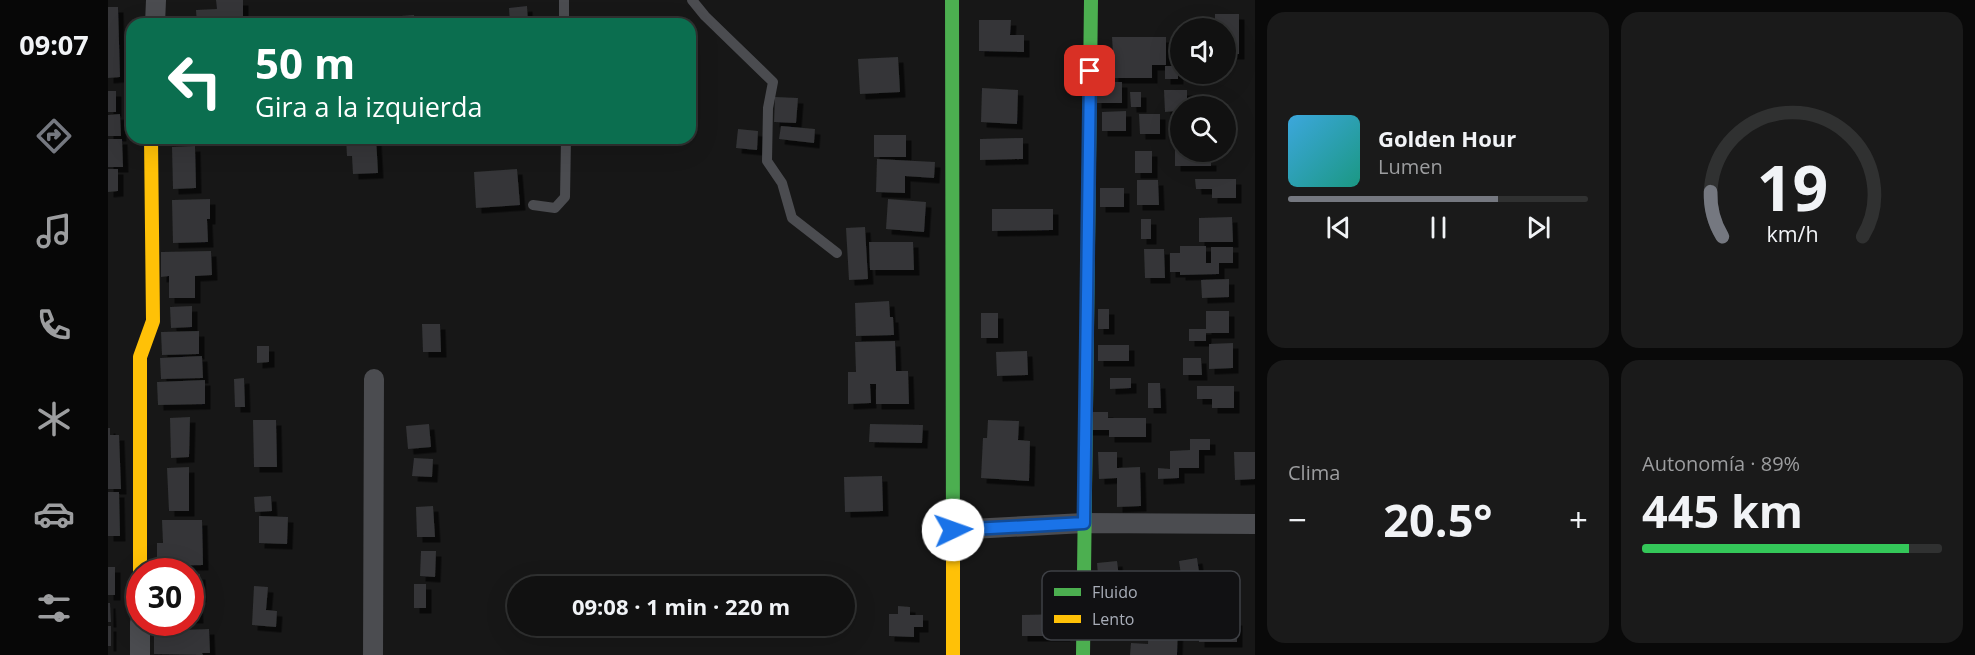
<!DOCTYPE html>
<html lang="es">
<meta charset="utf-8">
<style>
body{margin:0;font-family:"Open Sans",sans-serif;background:#1a1a1a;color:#f1f3f6;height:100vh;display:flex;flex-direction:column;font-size:22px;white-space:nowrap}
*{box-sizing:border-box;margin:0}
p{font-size:20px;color:#9c9d9f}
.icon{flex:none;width:33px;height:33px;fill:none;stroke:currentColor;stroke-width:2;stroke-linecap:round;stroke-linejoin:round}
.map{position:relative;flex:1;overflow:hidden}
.details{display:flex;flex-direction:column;gap:12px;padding:12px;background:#090909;width:720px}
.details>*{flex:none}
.top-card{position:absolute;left:18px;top:18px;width:570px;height:126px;border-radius:18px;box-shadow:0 6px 24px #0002,0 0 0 2px #303131;background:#0b6e4f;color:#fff;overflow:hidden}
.fabs{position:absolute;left:1062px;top:18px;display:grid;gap:12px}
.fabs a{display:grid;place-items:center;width:66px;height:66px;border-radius:50%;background:#111;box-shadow:0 6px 24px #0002,0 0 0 2px #303131;font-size:30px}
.speed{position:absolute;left:18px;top:558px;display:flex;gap:12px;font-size:30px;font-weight:700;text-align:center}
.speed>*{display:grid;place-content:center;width:78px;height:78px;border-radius:50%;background:#111;box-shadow:0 6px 24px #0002,0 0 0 2px #303131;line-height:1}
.speed .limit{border:9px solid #d22;background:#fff;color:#111}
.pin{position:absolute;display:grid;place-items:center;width:51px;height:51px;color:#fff;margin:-26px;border-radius:12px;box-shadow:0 3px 9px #0006}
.me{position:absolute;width:66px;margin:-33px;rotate:87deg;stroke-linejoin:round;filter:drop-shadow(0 0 4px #0008)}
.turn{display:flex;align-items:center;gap:21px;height:126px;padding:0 30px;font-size:27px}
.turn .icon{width:78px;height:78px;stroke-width:2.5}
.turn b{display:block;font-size:42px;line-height:51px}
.big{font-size:45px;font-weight:700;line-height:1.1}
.details .widget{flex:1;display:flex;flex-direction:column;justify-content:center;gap:9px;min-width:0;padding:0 21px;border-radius:18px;background:#1a1a1a}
.details .dial{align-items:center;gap:0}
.dial svg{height:156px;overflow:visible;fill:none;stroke:#303131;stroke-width:7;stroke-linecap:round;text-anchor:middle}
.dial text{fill:#f1f3f6;stroke:none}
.song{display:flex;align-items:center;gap:18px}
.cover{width:72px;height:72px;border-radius:9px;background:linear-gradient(135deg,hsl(200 70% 55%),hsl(170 70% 35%))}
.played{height:6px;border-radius:3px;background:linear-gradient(90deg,#757880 70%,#303131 70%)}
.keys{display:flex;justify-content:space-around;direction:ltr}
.heat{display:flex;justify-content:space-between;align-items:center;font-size:33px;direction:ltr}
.charge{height:9px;border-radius:4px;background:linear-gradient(90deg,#34c759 89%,#303131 0)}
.details .tiles{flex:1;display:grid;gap:12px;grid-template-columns:repeat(2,1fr)}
.trip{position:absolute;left:399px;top:576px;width:348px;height:60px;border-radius:30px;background:#111;box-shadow:0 6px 24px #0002,0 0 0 2px #303131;font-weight:700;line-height:60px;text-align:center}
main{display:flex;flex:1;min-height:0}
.tabs{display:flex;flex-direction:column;width:108px;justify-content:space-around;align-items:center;background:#070707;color:#9c9d9f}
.tabs .icon{width:42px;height:42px}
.tabs .active{color:#757880}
.tabs b{font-size:27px;color:#f1f3f6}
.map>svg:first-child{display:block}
</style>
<main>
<nav class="tabs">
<b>09:07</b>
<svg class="icon active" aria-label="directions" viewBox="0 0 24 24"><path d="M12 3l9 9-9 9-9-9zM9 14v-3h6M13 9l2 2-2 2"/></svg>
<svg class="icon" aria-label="music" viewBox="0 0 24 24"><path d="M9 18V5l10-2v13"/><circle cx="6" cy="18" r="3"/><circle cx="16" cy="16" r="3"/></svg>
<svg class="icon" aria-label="phone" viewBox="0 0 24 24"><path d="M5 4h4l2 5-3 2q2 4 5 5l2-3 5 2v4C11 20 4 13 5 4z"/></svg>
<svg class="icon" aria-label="climate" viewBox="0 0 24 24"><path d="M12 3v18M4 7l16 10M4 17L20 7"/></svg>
<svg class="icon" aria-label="car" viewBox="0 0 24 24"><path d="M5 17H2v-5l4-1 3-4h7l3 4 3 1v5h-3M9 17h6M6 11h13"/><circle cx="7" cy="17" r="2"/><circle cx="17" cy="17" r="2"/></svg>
<svg class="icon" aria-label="filters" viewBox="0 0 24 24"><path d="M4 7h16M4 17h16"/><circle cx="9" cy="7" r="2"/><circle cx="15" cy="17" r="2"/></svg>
</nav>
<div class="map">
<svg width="1147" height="655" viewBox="0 0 1147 655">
<defs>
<filter id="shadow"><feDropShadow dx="5.5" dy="5.5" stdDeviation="0" flood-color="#0009"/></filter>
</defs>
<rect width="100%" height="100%" fill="#171717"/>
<path fill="#343537" filter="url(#shadow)" d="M108 0H135V24H89L88 10 109 9Z
M419 6 420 24H402L401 8Z
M0 7H10L12 77 0 78Z
M1107 14H1131V54H1118V28H1107Z
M306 15V24H281L280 17Z
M60 17H84V24H61Z
M871 20H903L902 35H916V52L871 51Z
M1004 37H1058V65H1044V78H1005L1004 67H996L997 77H983L982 53H1005Z
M790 57 792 92 752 94 750 59Z
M1057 66H1070V79H1057Z
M988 82H1014V103H988Z
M874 88 910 90 909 124 873 122Z
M1056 90H1079V106H1072V135H1067V111L1057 112Z
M0 91H8V112H0Z
M1022 92H1033V107H1023Z
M667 97 690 98 688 123 666 122Z
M1018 111V131H994V112Z
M12 114 13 136H0V115Z
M1031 114H1052V134H1032Z
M673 126 707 129 706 143 671 139Z
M630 129 650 131 649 150 628 148Z
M766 135H798V157H766Z
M238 138H268L270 173 245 174 244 156H239Z
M915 138V159L872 160V139Z
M0 139H14L15 167H0Z
M87 146 88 188 65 189 64 147Z
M1067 150 1083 152V160H1103V166H1067Z
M1027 151H1044V173H1027Z
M769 159 827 162 826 178 797 176V193L768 192Z
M0 169H10V191L0 192Z
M409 169 412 205 368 208 366 172Z
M1087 179H1128V198H1104V189H1088Z
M1029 180H1050L1051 205H1029Z
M992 188H1016V207H992Z
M102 199V219H99L100 242 65 243 64 200Z
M780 199 818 202 816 232 778 229Z
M884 209H945V230L884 231Z
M1124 217 1125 242H1091V218Z
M1033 219H1043V239H1033Z
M757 227 760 279 741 280 738 228Z
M761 242H805L806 270H762Z
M1072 246H1098V263H1103V247H1125V263H1111V274L1072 275V272H1062V253H1072Z
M1036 249H1056L1057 278H1037Z
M103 251 104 275 87 276V298H61V276L53 277V252Z
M1121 279V297L1094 298 1093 280Z
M781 301 782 317H785L786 335 748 336 747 303Z
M84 306V327L63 328 62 307Z
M990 309H1001V329H990Z
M1098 311H1121V333H1098V341H1081V329H1098Z
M873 313H890V338H873Z
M314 324H332L333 352H315Z
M91 331V354L54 355 53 332Z
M787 341 788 371H800L801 404H768V384H762L763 403 740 404V372H748L747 342Z
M1125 343V368L1101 369V344Z
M990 345H1021V361H990Z
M149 346H161V362L149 363Z
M919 351 920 375 889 376 888 352Z
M94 356 95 378 53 379 52 358Z
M1075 358H1093L1094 375H1075Z
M136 378 137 407H127L126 379Z
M1002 378H1023V388L1002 389Z
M97 380V404L50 405 49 382Z
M1040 383H1052L1053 408H1040Z
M1089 386H1126V408H1104V399H1089Z
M978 412H1000V418H1038V437H1001V430H978Z
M82 417 81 457 63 458 62 418Z
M145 420H168L169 467H146Z
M880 420 911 421 910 440 922 441 921 481 873 478 875 438H879Z
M321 424 323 447 300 449 298 426Z
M762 424 815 425 814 443 761 442Z
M0 428H2V435H11L13 489H0Z
M1082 439H1102V450H1091V468H1071V478L1050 479V468L1062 469V451L1082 450Z
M990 452H1009V468L1032 467 1033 506 1009 507V478L991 479Z
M1126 452H1147V479L1127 480Z
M306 458 325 459 324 477 304 476Z
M81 467V511H61L59 468Z
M774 476 775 511 737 512 736 477Z
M0 492H11L12 536H0Z
M163 496 164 511 147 512 146 497Z
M325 506 327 537H309L308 507Z
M151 516 180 517 179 544 151 543Z
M54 520H94L95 565 49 566V543H55Z
M313 551H328L327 577 312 576Z
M1089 558 1092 579 1074 582 1071 561Z
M1009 561 1012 585 991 587 989 563Z
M0 567H7V595H0Z
M92 574 93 597H89L90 618H82V575Z
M306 584H318V608H306Z
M146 586 160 587 158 610 169 611 168 627 144 625Z
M0 603H2L3 622H0Z
M790 606 802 607V615H815V627H806V637L781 636V614H790Z
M956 614 957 636H914V615Z
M1041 620 1070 621 1069 655H1022L1023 643 1040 644Z
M1091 620H1129V642H1091Z
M0 626H3V646H0Z
M101 629 102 653H94L95 655 46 654V631Z"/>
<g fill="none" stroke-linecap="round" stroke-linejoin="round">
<path stroke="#4b4c50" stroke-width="10" d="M456 0V24
M584 0 597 16 665 82 660 108 659 161 674 183 684 218 729 253
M425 205 447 208 457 197 458 138"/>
<path stroke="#4b4c50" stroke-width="20" d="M47 24 48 0
M845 530 976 523 1147 524
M32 655V622
M265 655 266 379"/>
<path stroke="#4caf50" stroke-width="14" d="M844 0 845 552
M975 655 983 0"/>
<path stroke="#ffc107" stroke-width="14" d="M845 552V655
M32 572V357L45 321 43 138"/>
</g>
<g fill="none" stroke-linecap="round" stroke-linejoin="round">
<g stroke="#114b97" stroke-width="15">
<path id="route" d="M845 530 976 523 982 71"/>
</g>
<use href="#route" stroke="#1a73e8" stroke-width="10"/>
</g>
<rect x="934" y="571" width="198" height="69" rx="9" fill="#111113" stroke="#3e4045" stroke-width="1.5"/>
<rect x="946" y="588" width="27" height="8" fill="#4caf50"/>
<rect x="946" y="615" width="27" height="8" fill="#ffc107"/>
<g font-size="16" fill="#a8adb8">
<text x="984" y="598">Fluido</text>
<text x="984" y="625">Lento</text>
</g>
</svg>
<div class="fabs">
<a><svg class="icon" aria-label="sound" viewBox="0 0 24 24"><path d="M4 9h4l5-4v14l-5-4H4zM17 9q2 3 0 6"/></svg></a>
<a><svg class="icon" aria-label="search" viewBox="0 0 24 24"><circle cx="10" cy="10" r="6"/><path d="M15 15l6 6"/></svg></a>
</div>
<div class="speed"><div class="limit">30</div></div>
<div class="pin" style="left:982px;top:71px;background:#d93025"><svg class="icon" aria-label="arrive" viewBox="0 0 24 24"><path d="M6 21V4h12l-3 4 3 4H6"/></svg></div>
<svg class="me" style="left:845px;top:530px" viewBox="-20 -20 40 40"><circle r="19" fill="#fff"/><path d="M0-13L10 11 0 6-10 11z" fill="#1a73e8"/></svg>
<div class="trip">09:08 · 1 min · 220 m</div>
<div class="top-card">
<div class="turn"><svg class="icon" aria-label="left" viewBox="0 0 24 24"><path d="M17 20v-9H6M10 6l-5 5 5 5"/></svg><div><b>50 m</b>Gira a la izquierda</div></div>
</div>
</div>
<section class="details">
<div class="tiles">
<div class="widget">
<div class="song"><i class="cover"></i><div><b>Golden Hour</b><p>Lumen</p></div></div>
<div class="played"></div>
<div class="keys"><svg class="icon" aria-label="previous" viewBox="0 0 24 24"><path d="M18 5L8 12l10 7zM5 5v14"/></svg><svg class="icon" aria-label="pause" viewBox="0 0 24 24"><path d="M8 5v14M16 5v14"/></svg><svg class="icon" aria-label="next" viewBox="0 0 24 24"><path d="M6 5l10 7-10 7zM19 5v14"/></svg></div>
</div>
<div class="widget dial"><svg viewBox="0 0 100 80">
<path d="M14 69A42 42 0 1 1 86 69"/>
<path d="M14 69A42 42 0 0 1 8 46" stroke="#757880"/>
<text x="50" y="56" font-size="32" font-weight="700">19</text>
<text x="50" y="72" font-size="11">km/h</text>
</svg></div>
<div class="widget"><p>Clima</p>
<div class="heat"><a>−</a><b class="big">20.5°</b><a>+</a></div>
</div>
<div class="widget"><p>Autonomía · 89%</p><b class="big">445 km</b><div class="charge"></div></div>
</div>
</section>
</main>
